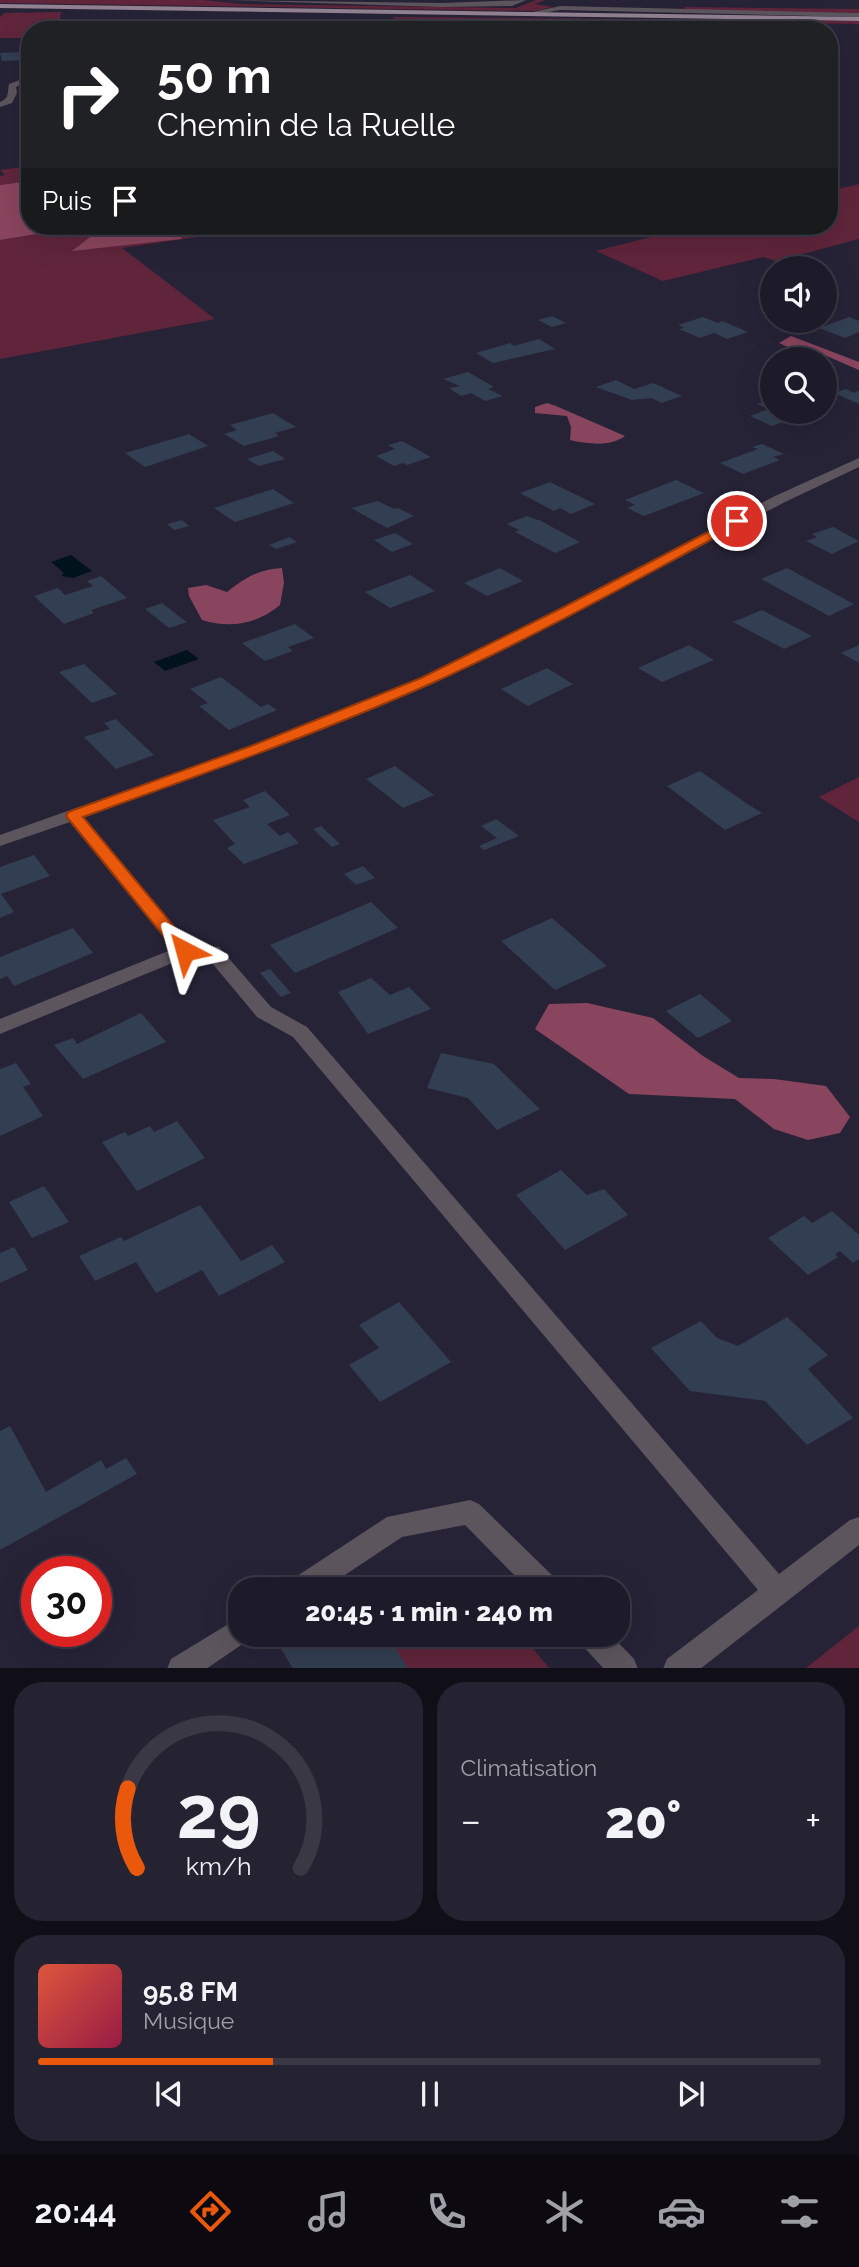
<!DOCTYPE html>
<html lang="fr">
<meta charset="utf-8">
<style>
body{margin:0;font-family:Raleway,sans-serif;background:#252331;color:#f1f3f6;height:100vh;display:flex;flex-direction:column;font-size:26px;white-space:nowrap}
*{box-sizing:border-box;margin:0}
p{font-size:23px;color:#a0a1a8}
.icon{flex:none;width:38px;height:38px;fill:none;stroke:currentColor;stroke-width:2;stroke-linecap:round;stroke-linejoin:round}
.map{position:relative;height:1668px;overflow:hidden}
.panel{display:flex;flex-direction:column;gap:14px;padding:14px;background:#100e17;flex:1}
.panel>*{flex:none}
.top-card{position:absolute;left:21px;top:21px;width:817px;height:214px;border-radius:28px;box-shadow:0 7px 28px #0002,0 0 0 2px #3b3846;background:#202124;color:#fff;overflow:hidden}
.controls{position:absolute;left:760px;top:256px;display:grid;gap:14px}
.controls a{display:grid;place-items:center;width:77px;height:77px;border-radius:50%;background:#1d1a29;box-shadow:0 7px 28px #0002,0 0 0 2px #3b3846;font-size:35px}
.speed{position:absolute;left:21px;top:1556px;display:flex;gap:14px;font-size:35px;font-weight:700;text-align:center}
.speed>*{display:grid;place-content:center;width:91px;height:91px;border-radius:50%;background:#1d1a29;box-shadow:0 7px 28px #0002,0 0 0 2px #3b3846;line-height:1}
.speed .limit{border:10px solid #d22;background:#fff;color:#111}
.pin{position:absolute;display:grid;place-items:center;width:60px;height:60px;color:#fff;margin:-30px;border:4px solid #fff;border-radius:50%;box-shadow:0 2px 7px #0007}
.me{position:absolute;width:77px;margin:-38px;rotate:321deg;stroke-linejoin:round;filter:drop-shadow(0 0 5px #0008)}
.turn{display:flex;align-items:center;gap:24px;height:147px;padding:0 21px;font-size:32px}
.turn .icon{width:91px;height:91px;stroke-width:2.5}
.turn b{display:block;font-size:49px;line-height:60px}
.then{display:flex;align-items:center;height:66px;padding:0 21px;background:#0003;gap:14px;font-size:26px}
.big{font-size:52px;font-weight:800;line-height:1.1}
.panel .card{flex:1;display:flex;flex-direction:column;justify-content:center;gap:10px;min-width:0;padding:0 24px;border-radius:28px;background:#252331}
.panel .dial{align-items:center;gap:0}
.dial svg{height:182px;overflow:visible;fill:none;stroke:#3b3846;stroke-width:7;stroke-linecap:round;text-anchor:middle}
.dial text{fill:#f1f3f6;stroke:none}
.song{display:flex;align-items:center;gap:21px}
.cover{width:84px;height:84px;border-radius:10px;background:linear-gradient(135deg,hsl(10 70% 55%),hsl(340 70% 35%))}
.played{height:7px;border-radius:4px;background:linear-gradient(90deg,#ea580c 30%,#3b3846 30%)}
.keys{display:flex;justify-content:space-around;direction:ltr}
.heat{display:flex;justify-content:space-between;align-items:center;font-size:38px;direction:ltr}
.panel .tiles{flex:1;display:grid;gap:14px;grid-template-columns:1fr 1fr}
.card:last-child{grid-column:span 2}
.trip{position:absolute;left:228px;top:1577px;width:402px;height:70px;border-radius:28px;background:#1d1a29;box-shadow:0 7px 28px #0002,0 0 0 2px #3b3846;font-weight:800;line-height:70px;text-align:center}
.tabs{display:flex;height:112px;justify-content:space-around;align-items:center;background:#0c0a10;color:#a0a1a8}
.tabs .icon{width:49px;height:49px}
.tabs .active{color:#ea580c}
.tabs b{font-size:32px;color:#f1f3f6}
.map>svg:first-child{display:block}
</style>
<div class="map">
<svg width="859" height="1669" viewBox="0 0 859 1669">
<rect width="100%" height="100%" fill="#272337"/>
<path fill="#60253b" d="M0 0H203L242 4 516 8 536 0H545L535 4 553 7 535 11 0 3Z
M685 7 859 9V13L685 10Z
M61 12 59 30H30V38H0V17L5 13Z
M394 17 859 21V24L542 19 540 24H528L526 30H392Z
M30 166V181L0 185V176L5 175 0 170Z
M859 184V239L776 261 763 257 663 281 596 251 694 226H830V191Z
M87 226H273L122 248 215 319 0 359V240Z
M859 777V822L819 797Z
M859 1626V1668H806Z
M415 1634 522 1635 549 1668 364 1669Z"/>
<path fill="#89455d" d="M30 181V226H87L0 240V185Z
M143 226H184L181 239 72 251 90 237Z
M791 336 859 362V370L808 348H790L779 343Z
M547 403 556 406 625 436C610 447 587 444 570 440L571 427 567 416 535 413V407Z
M282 568 284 583 280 605C257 624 231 629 202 620L189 596 188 588 206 585 227 592C245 578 259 569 282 568Z
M587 1003 653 1018 703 1056 739 1078 774 1079 826 1086 850 1117 840 1133 808 1140 774 1129 735 1099 629 1094 535 1029 549 1004Z"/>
<path fill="#00121c" d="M71 555 92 571 73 578 61 576 64 573 51 562Z
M187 650 199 659 165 671 154 662Z"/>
<path fill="#323e51" d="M24 52 30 53V60L2 61 0 53Z
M552 316 566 323 552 327 538 320Z
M703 317 718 323 722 321 748 332 727 339 714 333 700 338 679 329 685 328 678 325Z
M849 317 859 321V332L845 338 819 328Z
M539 339 555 349 493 363 476 353 510 343 514 346Z
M468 372 494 387 488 389 503 396 485 401 471 393 461 396 449 388 460 386 443 379Z
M616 380 634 389 653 383 682 396 662 403 651 398 632 400 596 387Z
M846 389 854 393 859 390V404L834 393Z
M772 399V411L797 412 784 416 791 419 772 426 750 416 769 409 757 404Z
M273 413 296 427 275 433 279 436 244 446 224 434 237 430 230 425Z
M189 434 208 446 145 467 125 453Z
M402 441 431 457 407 465 403 463 394 466 376 456 395 449 388 445Z
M762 444 784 454 773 457 780 460 743 474 720 463 758 449 752 447Z
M273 451 285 459 259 466 247 459Z
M676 480 704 493 644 516 627 508 635 505 625 500Z
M550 482 595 504 571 514 560 508 554 511 520 493Z
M273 489 294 503 235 522 214 508Z
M378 501 394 509 398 508 414 516 387 528 351 508Z
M527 516 541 521 580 542 555 553 515 532 519 530 507 524Z
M182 520 189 526 174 530 167 524Z
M833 527 859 541 832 554 806 541 817 537 812 534Z
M395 533 413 544 392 552 374 540Z
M290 537 297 542 276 549 269 545Z
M500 568 523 581 487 596 464 583Z
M787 568 854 604 829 616 761 579Z
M410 575 435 591 390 608 365 592Z
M101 576 127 598 91 610 94 613 64 624 34 596 58 588 65 595 93 586 87 581Z
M162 603 180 617 187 622 169 628 145 609Z
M762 610 812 636 784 649 733 622Z
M295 624 314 638 288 647 293 651 265 661 242 643Z
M689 645 714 660 662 682 638 668Z
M859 645V663L841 653Z
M84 664 117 694 92 703 59 672Z
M547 668 573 684 528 706 501 689Z
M221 677 261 707 268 704 277 710 229 730 199 706 208 703 190 689Z
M116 719 122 725 154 755 116 769 84 737 110 729 104 723Z
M395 766 434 795 403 808 366 779Z
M700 771 746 803 762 813 725 830 667 786Z
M265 791 290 815 267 824 280 836 288 832 299 843 244 864 227 848 235 844 213 820 250 807 243 800Z
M496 819 519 836 484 850 479 846 497 838 481 826Z
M321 826 340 844 332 847 313 829Z
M34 855 50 876 1 894 14 912 0 918V867Z
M363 866 375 878 356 885 344 874Z
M371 902 398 928 295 973 270 945Z
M552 918 607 966 555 990 501 941Z
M73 928 93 953 14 986 7 976 0 979V957Z
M270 969 291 993 281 997 260 973Z
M371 978 390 995 409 987 431 1009 368 1034 338 992Z
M700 994 732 1021 698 1038 666 1011Z
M141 1013 166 1042 83 1079 54 1045 73 1038 77 1044Z
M441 1053 494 1064 540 1109 497 1130 468 1098 427 1088Z
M16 1063 31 1084 23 1087 43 1116 0 1136V1069Z
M177 1121 205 1158 137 1191 102 1142 125 1132 128 1136 150 1126 154 1132Z
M561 1170 587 1195 604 1189 628 1215 565 1250 516 1195Z
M44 1186 69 1222 32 1238 9 1202Z
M200 1205 241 1261 272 1245 285 1262 219 1296 202 1270 156 1293 136 1262 95 1281 79 1256 121 1237 124 1241Z
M832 1211 859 1235V1259L853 1263 840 1251 835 1254 838 1257 808 1275 768 1238 804 1216 812 1223Z
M14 1247 28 1270 0 1283V1253Z
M399 1302 451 1362 380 1402 349 1365 379 1348 359 1325Z
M787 1317 828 1355 808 1369 853 1418 807 1445 765 1401 690 1391 651 1348 701 1321 717 1338 738 1346Z
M10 1426 46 1492 101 1460 106 1469 126 1458 137 1474 0 1550V1431Z
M288 1634H415L395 1648 409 1669H293L277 1642Z"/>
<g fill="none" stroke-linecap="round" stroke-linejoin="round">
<path fill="#5d555d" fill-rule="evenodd" d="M227 0 442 3 526 0 512 6 442 7Z
M560 6 859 13V17L560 10 527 16 524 14Z
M30 76V81L16 87 17 93 12 103 0 107V102C10 98 7 93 9 84Z
M859 458V467L785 502 572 614 431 684 263 752 84 817 190 945 219 947 271 1007 307 1027 779 1574 850 1520 859 1517V1545L700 1669H663L667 1659 758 1590 293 1037 257 1017 207 957H187L0 1034V1019L173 949 70 822 0 846V835L251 746 421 678 562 608 775 496Z
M470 1500 479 1504 557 1580 561 1589H528L465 1525 402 1537 324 1589H287L291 1580 387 1517Z
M240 1617V1634H252L250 1639 206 1669H167L171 1659Z
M577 1634H610L634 1659 638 1669H604L581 1644Z"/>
<path fill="#928292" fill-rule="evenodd" d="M0 4 859 17V21L0 8Z"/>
</g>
<path fill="#ea580c" stroke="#983908" stroke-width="2" d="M737 517 744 521 742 523C639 578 537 636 430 684 317 734 200 775 83 817L191 947 193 951 191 955H179L66 816 68 812 251 746 421 678 562 608Z"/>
</svg>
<div class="controls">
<a><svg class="icon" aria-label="sound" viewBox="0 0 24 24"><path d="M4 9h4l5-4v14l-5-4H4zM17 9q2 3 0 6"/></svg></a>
<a><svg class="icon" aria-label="search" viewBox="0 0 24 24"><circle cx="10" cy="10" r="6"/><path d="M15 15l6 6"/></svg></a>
</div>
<div class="speed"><div class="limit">30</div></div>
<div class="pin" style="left:737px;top:521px;background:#d93025"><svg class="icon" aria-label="arrive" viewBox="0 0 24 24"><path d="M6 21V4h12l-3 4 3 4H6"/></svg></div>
<svg class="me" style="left:185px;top:951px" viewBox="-20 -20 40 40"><path d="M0-17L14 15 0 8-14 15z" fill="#ea580c" stroke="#fff" stroke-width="4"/></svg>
<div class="trip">20:45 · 1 min · 240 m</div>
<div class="top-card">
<div class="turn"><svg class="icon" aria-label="right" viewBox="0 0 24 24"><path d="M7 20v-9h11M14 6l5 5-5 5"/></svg><div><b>50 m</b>Chemin de la Ruelle</div></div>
<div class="then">Puis<svg class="icon" aria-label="arrive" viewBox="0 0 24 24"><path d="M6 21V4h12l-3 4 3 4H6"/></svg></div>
</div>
</div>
<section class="panel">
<div class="tiles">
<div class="card dial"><svg viewBox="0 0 100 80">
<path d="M14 69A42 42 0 1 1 86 69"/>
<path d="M14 69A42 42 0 0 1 10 34" stroke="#ea580c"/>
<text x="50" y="56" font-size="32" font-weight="700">29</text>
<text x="50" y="72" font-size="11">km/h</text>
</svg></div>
<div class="card"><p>Climatisation</p>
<div class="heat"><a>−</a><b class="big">20°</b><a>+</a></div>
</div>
<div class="card">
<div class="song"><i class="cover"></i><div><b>95.8 FM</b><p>Musique</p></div></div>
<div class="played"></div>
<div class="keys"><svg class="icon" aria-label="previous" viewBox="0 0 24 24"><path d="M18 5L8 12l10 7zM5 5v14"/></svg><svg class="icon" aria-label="pause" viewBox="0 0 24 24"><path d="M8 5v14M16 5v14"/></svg><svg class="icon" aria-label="next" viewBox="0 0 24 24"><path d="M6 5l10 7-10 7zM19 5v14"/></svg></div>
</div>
</div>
</section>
<nav class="tabs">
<b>20:44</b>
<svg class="icon active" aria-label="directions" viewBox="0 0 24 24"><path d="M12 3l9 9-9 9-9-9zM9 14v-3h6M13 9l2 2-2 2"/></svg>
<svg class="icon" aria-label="music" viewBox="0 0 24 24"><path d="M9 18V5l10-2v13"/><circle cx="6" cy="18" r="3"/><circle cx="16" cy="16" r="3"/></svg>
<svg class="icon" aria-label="phone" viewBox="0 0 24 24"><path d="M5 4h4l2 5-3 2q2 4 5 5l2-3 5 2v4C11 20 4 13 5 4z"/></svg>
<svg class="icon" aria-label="climate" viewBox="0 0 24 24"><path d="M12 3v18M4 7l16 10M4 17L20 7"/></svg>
<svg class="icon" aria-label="car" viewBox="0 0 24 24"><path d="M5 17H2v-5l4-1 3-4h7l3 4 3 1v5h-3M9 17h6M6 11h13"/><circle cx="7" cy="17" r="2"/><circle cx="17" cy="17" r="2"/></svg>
<svg class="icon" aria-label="filters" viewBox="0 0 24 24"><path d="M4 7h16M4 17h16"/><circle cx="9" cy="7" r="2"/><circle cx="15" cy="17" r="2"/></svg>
</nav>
